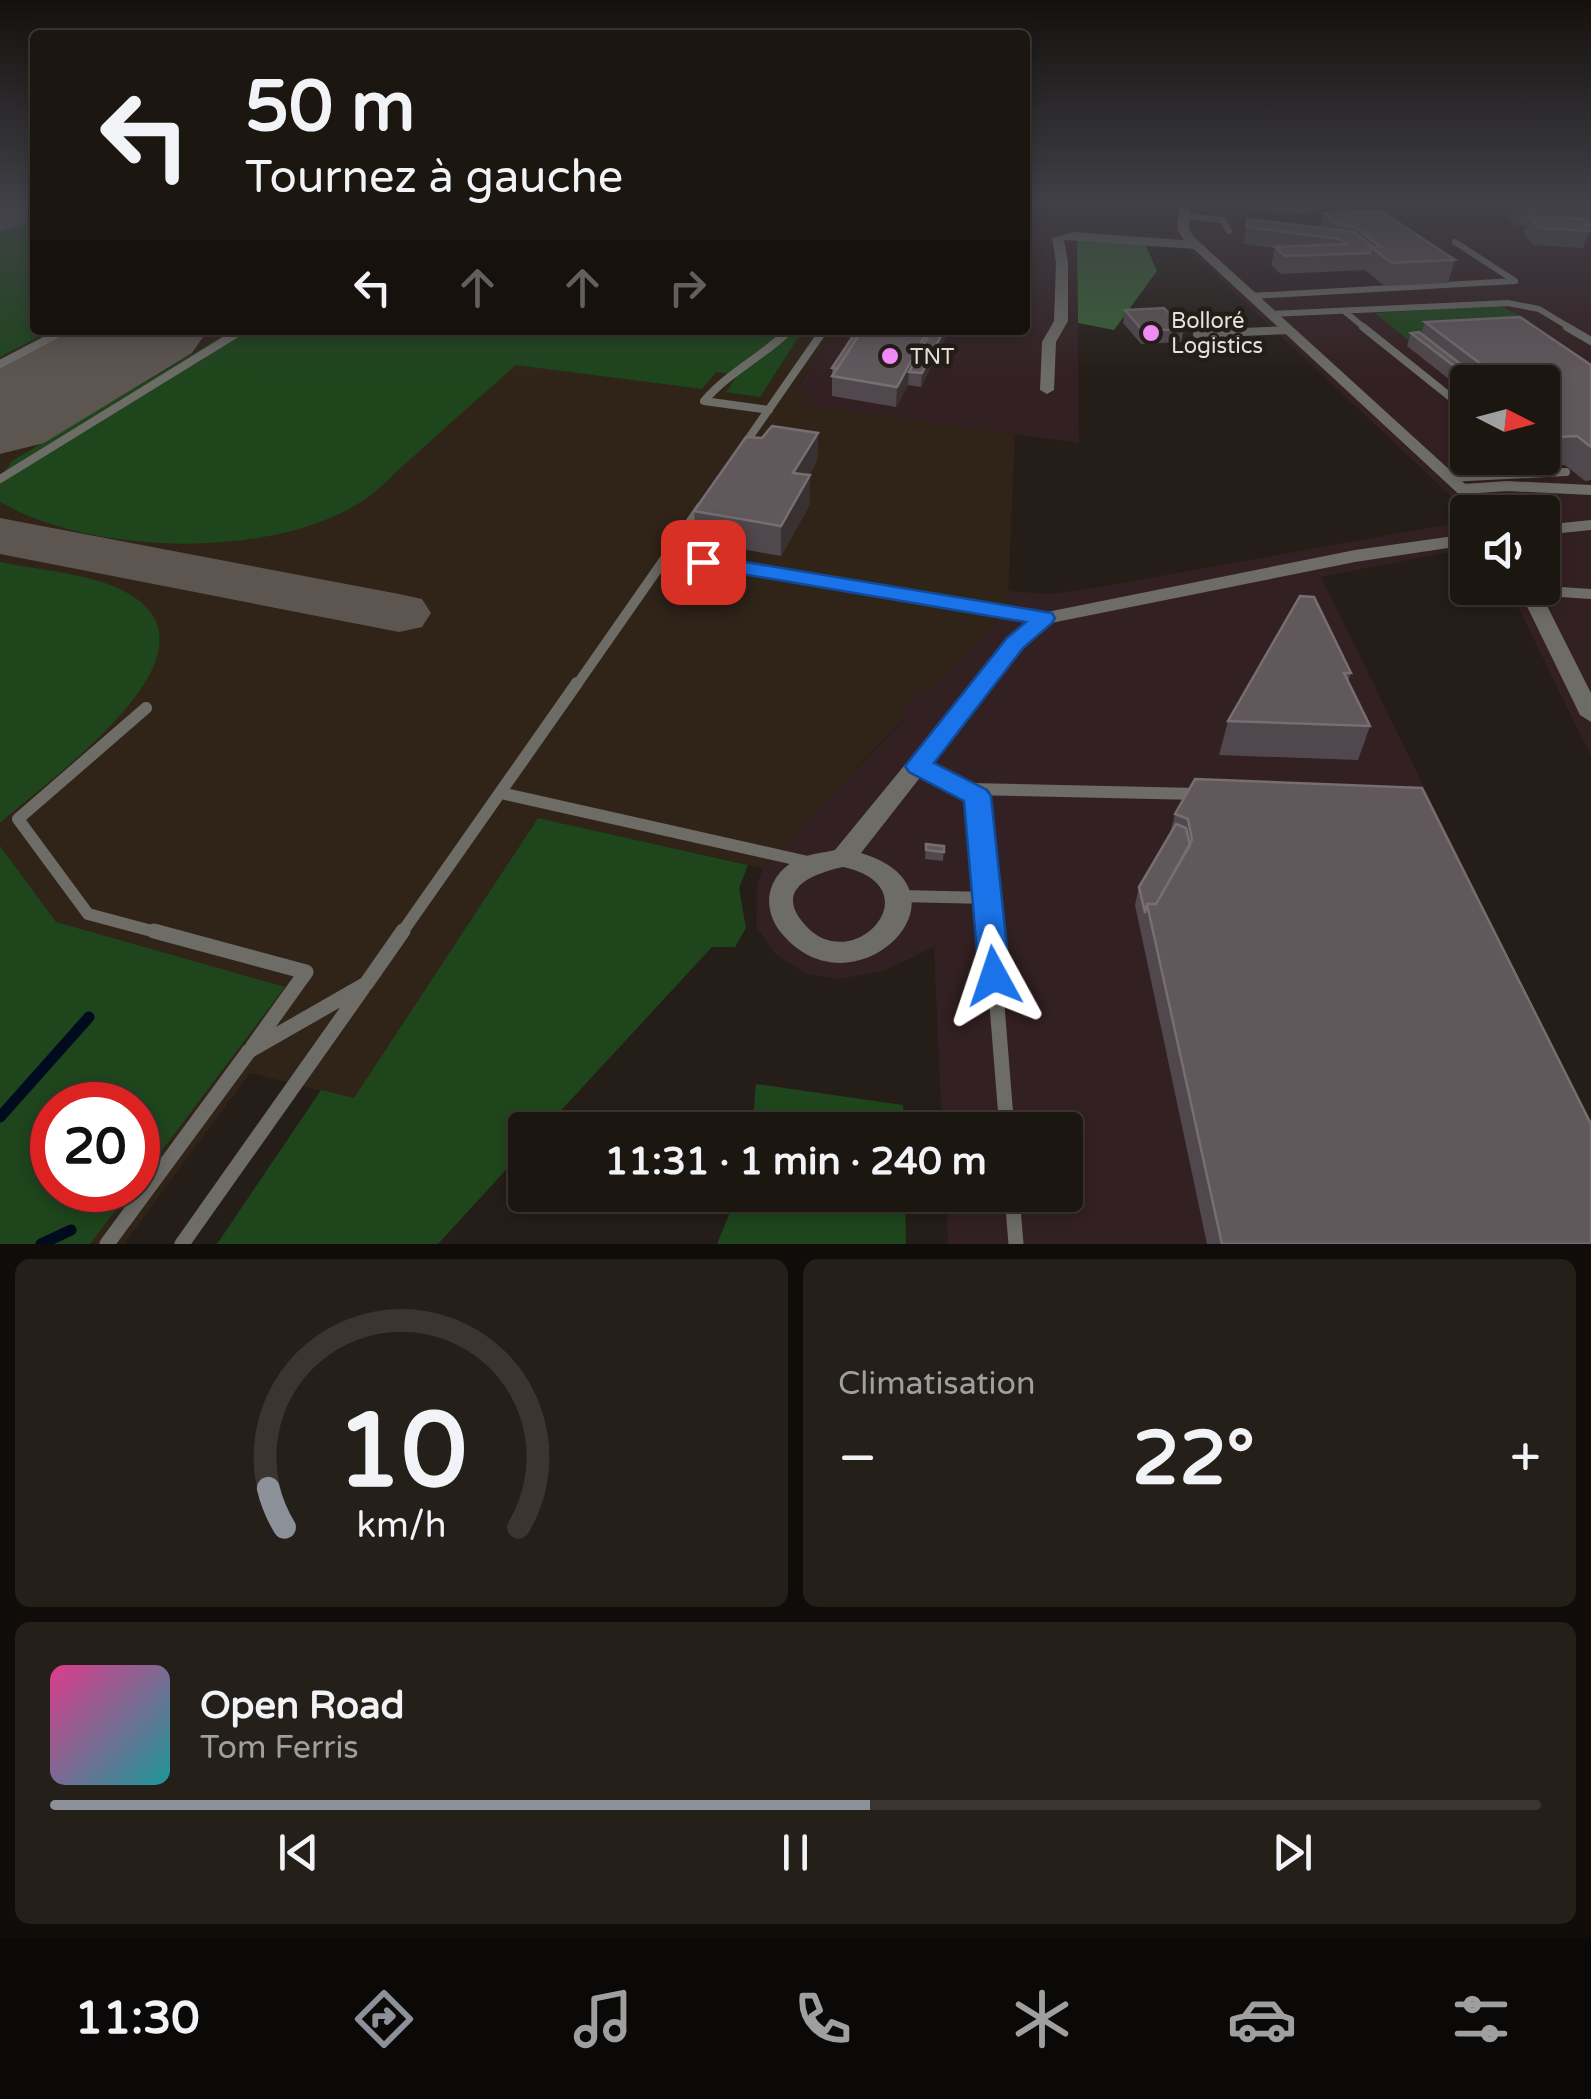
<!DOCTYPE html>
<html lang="fr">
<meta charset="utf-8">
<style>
body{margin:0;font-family:"Varela Round",sans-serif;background:#251f1a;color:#f1f3f6;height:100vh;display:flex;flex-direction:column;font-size:38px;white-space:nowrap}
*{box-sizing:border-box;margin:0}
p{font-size:32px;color:#a09f9f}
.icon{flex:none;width:55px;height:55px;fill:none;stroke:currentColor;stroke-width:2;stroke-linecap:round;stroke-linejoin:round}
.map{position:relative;height:1244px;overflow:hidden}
.details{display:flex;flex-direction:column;gap:15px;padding:15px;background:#0f0c09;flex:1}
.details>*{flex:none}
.guide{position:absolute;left:30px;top:30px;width:1000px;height:305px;border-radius:10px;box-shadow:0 5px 15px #0003,0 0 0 2px #3a3531;background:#1c1611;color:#f1f3f6;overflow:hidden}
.needle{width:65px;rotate:96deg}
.buttons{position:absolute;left:1450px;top:365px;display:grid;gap:20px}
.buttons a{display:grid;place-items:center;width:110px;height:110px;border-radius:10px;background:#1c1611;box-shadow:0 5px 15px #0003,0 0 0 2px #3a3531;font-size:50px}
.speed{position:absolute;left:30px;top:1082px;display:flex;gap:20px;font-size:50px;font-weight:700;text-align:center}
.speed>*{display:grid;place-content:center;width:130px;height:130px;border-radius:50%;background:#1c1611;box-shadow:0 5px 15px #0003,0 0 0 2px #3a3531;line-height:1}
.speed .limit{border:15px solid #d22;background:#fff;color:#111}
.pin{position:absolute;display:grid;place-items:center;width:85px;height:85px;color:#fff;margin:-42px;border-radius:20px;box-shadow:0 5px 15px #0006}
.me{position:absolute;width:110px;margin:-55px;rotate:355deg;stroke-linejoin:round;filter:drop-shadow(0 0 8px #0008)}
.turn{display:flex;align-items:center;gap:35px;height:210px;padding:0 50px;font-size:45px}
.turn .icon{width:130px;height:130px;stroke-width:2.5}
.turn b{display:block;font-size:70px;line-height:85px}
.lanes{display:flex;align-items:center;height:95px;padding:0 50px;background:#0003;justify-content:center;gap:50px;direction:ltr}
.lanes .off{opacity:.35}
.big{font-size:75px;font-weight:700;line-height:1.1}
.details .card{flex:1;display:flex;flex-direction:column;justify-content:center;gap:15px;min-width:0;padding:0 35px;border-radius:15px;background:#251f1a}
.details .dial{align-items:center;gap:0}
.dial svg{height:260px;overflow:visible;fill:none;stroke:#3a3531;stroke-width:7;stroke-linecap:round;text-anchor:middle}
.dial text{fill:#f1f3f6;stroke:none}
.song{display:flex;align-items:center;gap:30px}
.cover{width:120px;height:120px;border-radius:15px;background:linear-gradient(135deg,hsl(330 70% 55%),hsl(180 70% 35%))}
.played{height:10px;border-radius:5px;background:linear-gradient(90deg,#8c9099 55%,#3a3531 55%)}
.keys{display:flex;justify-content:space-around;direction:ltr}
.heat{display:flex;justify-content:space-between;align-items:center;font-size:55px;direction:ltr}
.details .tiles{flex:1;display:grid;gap:15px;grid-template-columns:1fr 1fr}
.card:last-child{grid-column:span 2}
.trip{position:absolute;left:508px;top:1112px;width:575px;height:100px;border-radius:10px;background:#1c1611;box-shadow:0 5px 15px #0003,0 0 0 2px #3a3531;font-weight:700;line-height:100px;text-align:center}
.menu{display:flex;height:160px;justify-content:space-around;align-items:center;background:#0b0907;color:#a09f9f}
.menu .icon{width:70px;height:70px}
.menu .on{color:#8c9099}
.menu b{font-size:45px;color:#f1f3f6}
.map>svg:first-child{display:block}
</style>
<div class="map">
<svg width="1591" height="1244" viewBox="0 0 1591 1244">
<rect width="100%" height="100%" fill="#251d17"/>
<path fill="#332022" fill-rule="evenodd" d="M1177 202H1591V757L1509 588H1542V512H1468L1187 248 1077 238 1079 443 799 404 798 386 836 330H1025V222L1172 235 1168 230ZM1468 382H1542V458H1468Z
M1467 521V553L1448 552 1321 577 1591 1127V1244H948L945 1195H1065V1130H942L934 947 884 971 839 979 807 974 775 954 756 926 757 885 763 868 905 718 899 711 918 692 930 693 989 633 1008 599V591L1050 594 1088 589Z"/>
<path fill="#302419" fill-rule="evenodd" d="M0 202H35V330H836L798 385 809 395 800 404 1015 434 1008 599 989 633 929 693 917 692 900 711 905 717 763 868 538 818 354 1099 250 1073 124 1244H0ZM52 1105H138V1190H52Z"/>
<path fill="#1e451c" d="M35 214V330H52L0 357V229Z
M1499 305 1530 321 1534 329 1413 344 1375 313Z
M233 330H803L760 397 726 392 738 375 716 372 702 389 516 365C481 396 447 426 413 457 396 471 380 490 361 502 271 560 91 555 0 502V480L12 461Z
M0 562C34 569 72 572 105 583 255 636 55 774 0 823Z
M538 818 748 865 739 888 746 928 735 947H712L543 1130H525V1149L438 1244H217L321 1090 354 1098Z
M0 846 56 922 285 987 138 1182V1105H52V1190H131L90 1244H0Z
M756 1084 903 1105 904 1130H752Z
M737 1195H905L906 1244H717Z"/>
<path fill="#376334" d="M1077 238 1145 244 1157 271 1114 330 1078 323Z"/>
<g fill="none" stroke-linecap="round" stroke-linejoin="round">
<path stroke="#000b1f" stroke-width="11" d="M0 1117 89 1017
M41 1244 71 1230"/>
<path fill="#5c5550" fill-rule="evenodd" d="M15 202H35V219L0 231V207Z
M64 367 81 371 88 381C71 405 28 427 0 434V398L47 371Z
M0 518 399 594 422 599 431 613 422 627 399 632 0 554Z"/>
<path fill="#5c5550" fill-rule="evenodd" d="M71 330H208L192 353 44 443 0 454V367Z"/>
<path stroke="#6e6c67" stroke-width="6" d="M1207 202 1301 210 1314 208 1315 202
M1184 216 1223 220 1229 231
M1251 296 1515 281 1455 242
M1344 311 1366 329
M1271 314 1508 303 1539 309 1572 329"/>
<path stroke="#6e6c67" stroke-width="8" d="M1363 327 1468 411
M1567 327 1591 341
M1197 334 1288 330
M0 364 65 330
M769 410 704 401C729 372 762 357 790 330
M742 448 824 330
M1450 478 1566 472
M0 479 242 330
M1489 487H1533"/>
<path stroke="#6e6c67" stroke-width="10" d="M1463 489 1507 486 1591 490
M667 556 1043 618
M1530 590 1591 594
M576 686 701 507"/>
<path stroke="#6e6c67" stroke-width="12" d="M146 708 18 819 88 914 163 934
M918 766 978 796 988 898
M969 789 1198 794
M501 793 808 862
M899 896 988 898 991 934
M401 934 577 683"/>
<path stroke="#6e6c67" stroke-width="15" d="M154 931 306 972 253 1046
M991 931 1007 1130
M1012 1195 1016 1244
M107 1244 249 1051 366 984 403 931
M182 1244 363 988"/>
<path fill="#6e6c67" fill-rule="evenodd" d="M1074 232 1196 241 1202 245 1196 249 1064 240 1068 262V321L1056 342 1054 390 1047 394 1040 390 1042 342 1054 321 1056 262 1052 238Z
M1591 520V530L1542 535V525Z
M1468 534V545L1355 562 1051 623 1022 647 861 853C983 890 856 1019 783 935 760 909 766 875 798 859 808 854 823 853 835 850L1008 639 1037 614 1355 550ZM843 867C935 887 854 978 806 926 772 889 812 874 843 867Z"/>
<path fill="#6e6c67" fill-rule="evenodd" d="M1180 202H1190L1189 229 1193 236 1496 512H1478L1184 240 1177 229Z
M1518 588H1538L1591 693V722L1580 715Z"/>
</g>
<path fill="#51484d" d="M1255 202H1294L1293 207 1255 204Z
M1486 202H1591V230H1588L1589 231 1583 248 1533 245 1523 232 1526 226 1515 225 1509 217 1512 208 1489 206Z
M1323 213 1455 260 1448 283 1385 286 1365 270 1281 274 1271 265 1275 248 1243 244 1248 219 1320 228Z
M1125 310 1184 329 1181 342 1141 344 1123 323Z
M1425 322 1591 365V480L1585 481 1565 465 1532 467 1521 458H1542V382H1468V394L1407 346 1411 333 1421 334Z
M949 330 921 387 908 385 896 407 832 396V368Z
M818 433 817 461 809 475 810 504 781 556 696 541 694 511 762 438Z
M1314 597 1351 673 1348 681 1370 726 1358 760 1219 755 1228 721Z
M1195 779 1591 1244H1207L1135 905 1139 887 1170 834 1175 814Z
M926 844 944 846 943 861 925 859Z"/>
<path fill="#393031" d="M928 330H937L909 372 908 385 896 407 897 387Z
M944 330H949L921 387 922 373Z
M818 433 817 461 793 502V473Z
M810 475V504L781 556V526Z"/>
<path fill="#61585c" stroke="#766e70" stroke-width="2.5" d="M1521 202H1591V208L1523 203Z
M1381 211 1455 260 1392 263 1371 247H1381L1355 227 1340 225 1323 213Z
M1529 216 1584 219 1589 225H1584L1589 231 1539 228Z
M1248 219 1354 232 1373 247H1371L1370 253 1285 256 1275 247 1346 244 1339 239 1246 227Z
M1164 308 1184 329 1143 331 1125 310Z
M1520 317 1591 365V447L1577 436 1542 438V382H1505L1425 322Z
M857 330H862L837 369 832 368Z
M862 330H928L897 387 832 376Z
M931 330H944L922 373 909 372Z
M1419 332 1484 382H1475L1411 333Z
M772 426 818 433 793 473 810 475 781 526 694 511 746 437 762 438Z
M1300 596 1314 597 1351 673H1344L1370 726 1228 721Z
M1195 779 1422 788 1591 1124V1244H1222L1147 904H1156L1192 840 1188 819 1175 814Z
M1176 824 1186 828 1190 845 1156 904H1147L1145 913 1139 887Z
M926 844 944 846V852L926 850Z"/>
<linearGradient id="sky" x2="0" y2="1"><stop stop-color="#14100d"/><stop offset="0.54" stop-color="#404047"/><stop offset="1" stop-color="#404047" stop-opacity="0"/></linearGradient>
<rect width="1591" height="376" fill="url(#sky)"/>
<path fill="#1a73e8" stroke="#114b97" stroke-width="2.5" d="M703 555 1052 613 1055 618 1052 623 1023 648 934 763 987 790 991 796 1010 976 1005 985 994 988 983 985 979 976 964 801 909 772 905 766 1007 638 1026 622 695 566 692 562 695 557Z"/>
<g fill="#f08bf5" stroke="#251d17" stroke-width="4">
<circle cx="1151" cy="333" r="10"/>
<circle cx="890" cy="356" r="10"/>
</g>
<g text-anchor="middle" stroke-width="9" stroke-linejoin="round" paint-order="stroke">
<g font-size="22" fill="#e6e1dc" stroke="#251d17" text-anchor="start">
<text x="1171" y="328">Bolloré<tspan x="1171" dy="25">Logistics</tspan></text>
<text x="910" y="364">TNT</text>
</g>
</g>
</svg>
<div class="buttons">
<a><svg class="needle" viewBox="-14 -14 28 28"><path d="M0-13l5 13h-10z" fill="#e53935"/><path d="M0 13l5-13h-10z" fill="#a09f9f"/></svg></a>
<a><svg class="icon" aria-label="sound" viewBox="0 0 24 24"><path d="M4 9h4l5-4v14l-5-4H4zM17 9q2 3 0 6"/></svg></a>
</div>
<div class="speed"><div class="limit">20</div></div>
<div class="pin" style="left:703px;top:562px;background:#d93025"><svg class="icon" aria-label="arrive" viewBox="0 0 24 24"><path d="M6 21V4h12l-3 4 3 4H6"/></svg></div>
<svg class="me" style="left:994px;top:976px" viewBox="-20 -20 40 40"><path d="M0-17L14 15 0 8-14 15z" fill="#1a73e8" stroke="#fff" stroke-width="4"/></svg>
<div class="trip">11:31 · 1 min · 240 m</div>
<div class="guide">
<div class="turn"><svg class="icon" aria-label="left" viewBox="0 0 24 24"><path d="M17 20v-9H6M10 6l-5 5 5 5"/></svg><div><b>50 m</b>Tournez à gauche</div></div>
<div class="lanes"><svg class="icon" aria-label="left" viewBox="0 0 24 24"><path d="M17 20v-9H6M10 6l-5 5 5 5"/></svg><svg class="icon off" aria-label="ahead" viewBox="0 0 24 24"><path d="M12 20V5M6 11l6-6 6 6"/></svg><svg class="icon off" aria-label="ahead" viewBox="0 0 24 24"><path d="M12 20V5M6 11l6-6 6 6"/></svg><svg class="icon off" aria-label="right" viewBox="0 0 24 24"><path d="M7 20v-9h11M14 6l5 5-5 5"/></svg></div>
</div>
</div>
<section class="details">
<div class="tiles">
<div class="card dial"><svg viewBox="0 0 100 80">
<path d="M14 69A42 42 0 1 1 86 69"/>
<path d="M14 69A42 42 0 0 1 9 57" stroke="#8c9099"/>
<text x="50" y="56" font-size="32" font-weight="700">10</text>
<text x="50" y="72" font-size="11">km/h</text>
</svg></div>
<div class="card"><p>Climatisation</p>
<div class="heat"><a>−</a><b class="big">22°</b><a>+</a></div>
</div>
<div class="card">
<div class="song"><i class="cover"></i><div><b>Open Road</b><p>Tom Ferris</p></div></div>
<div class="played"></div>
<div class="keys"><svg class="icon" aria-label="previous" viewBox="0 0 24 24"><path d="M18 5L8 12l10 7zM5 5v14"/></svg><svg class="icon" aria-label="pause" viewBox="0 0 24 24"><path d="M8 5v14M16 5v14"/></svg><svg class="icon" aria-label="next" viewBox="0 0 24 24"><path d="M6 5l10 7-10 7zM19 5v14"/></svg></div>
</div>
</div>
</section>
<nav class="menu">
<b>11:30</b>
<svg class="icon on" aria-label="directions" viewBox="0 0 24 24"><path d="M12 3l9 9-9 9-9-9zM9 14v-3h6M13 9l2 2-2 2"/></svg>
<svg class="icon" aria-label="music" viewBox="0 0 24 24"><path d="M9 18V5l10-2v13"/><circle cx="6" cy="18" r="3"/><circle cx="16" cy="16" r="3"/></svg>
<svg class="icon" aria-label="phone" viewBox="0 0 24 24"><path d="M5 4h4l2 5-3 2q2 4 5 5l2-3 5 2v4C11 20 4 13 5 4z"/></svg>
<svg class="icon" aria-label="climate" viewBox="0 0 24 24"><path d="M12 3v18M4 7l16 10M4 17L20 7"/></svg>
<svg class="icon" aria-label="car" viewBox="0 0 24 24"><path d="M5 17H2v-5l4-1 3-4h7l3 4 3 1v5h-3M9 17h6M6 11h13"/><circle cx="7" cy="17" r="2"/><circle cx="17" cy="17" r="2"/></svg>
<svg class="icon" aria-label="filters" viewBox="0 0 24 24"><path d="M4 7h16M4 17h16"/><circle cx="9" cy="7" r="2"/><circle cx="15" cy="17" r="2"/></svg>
</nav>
